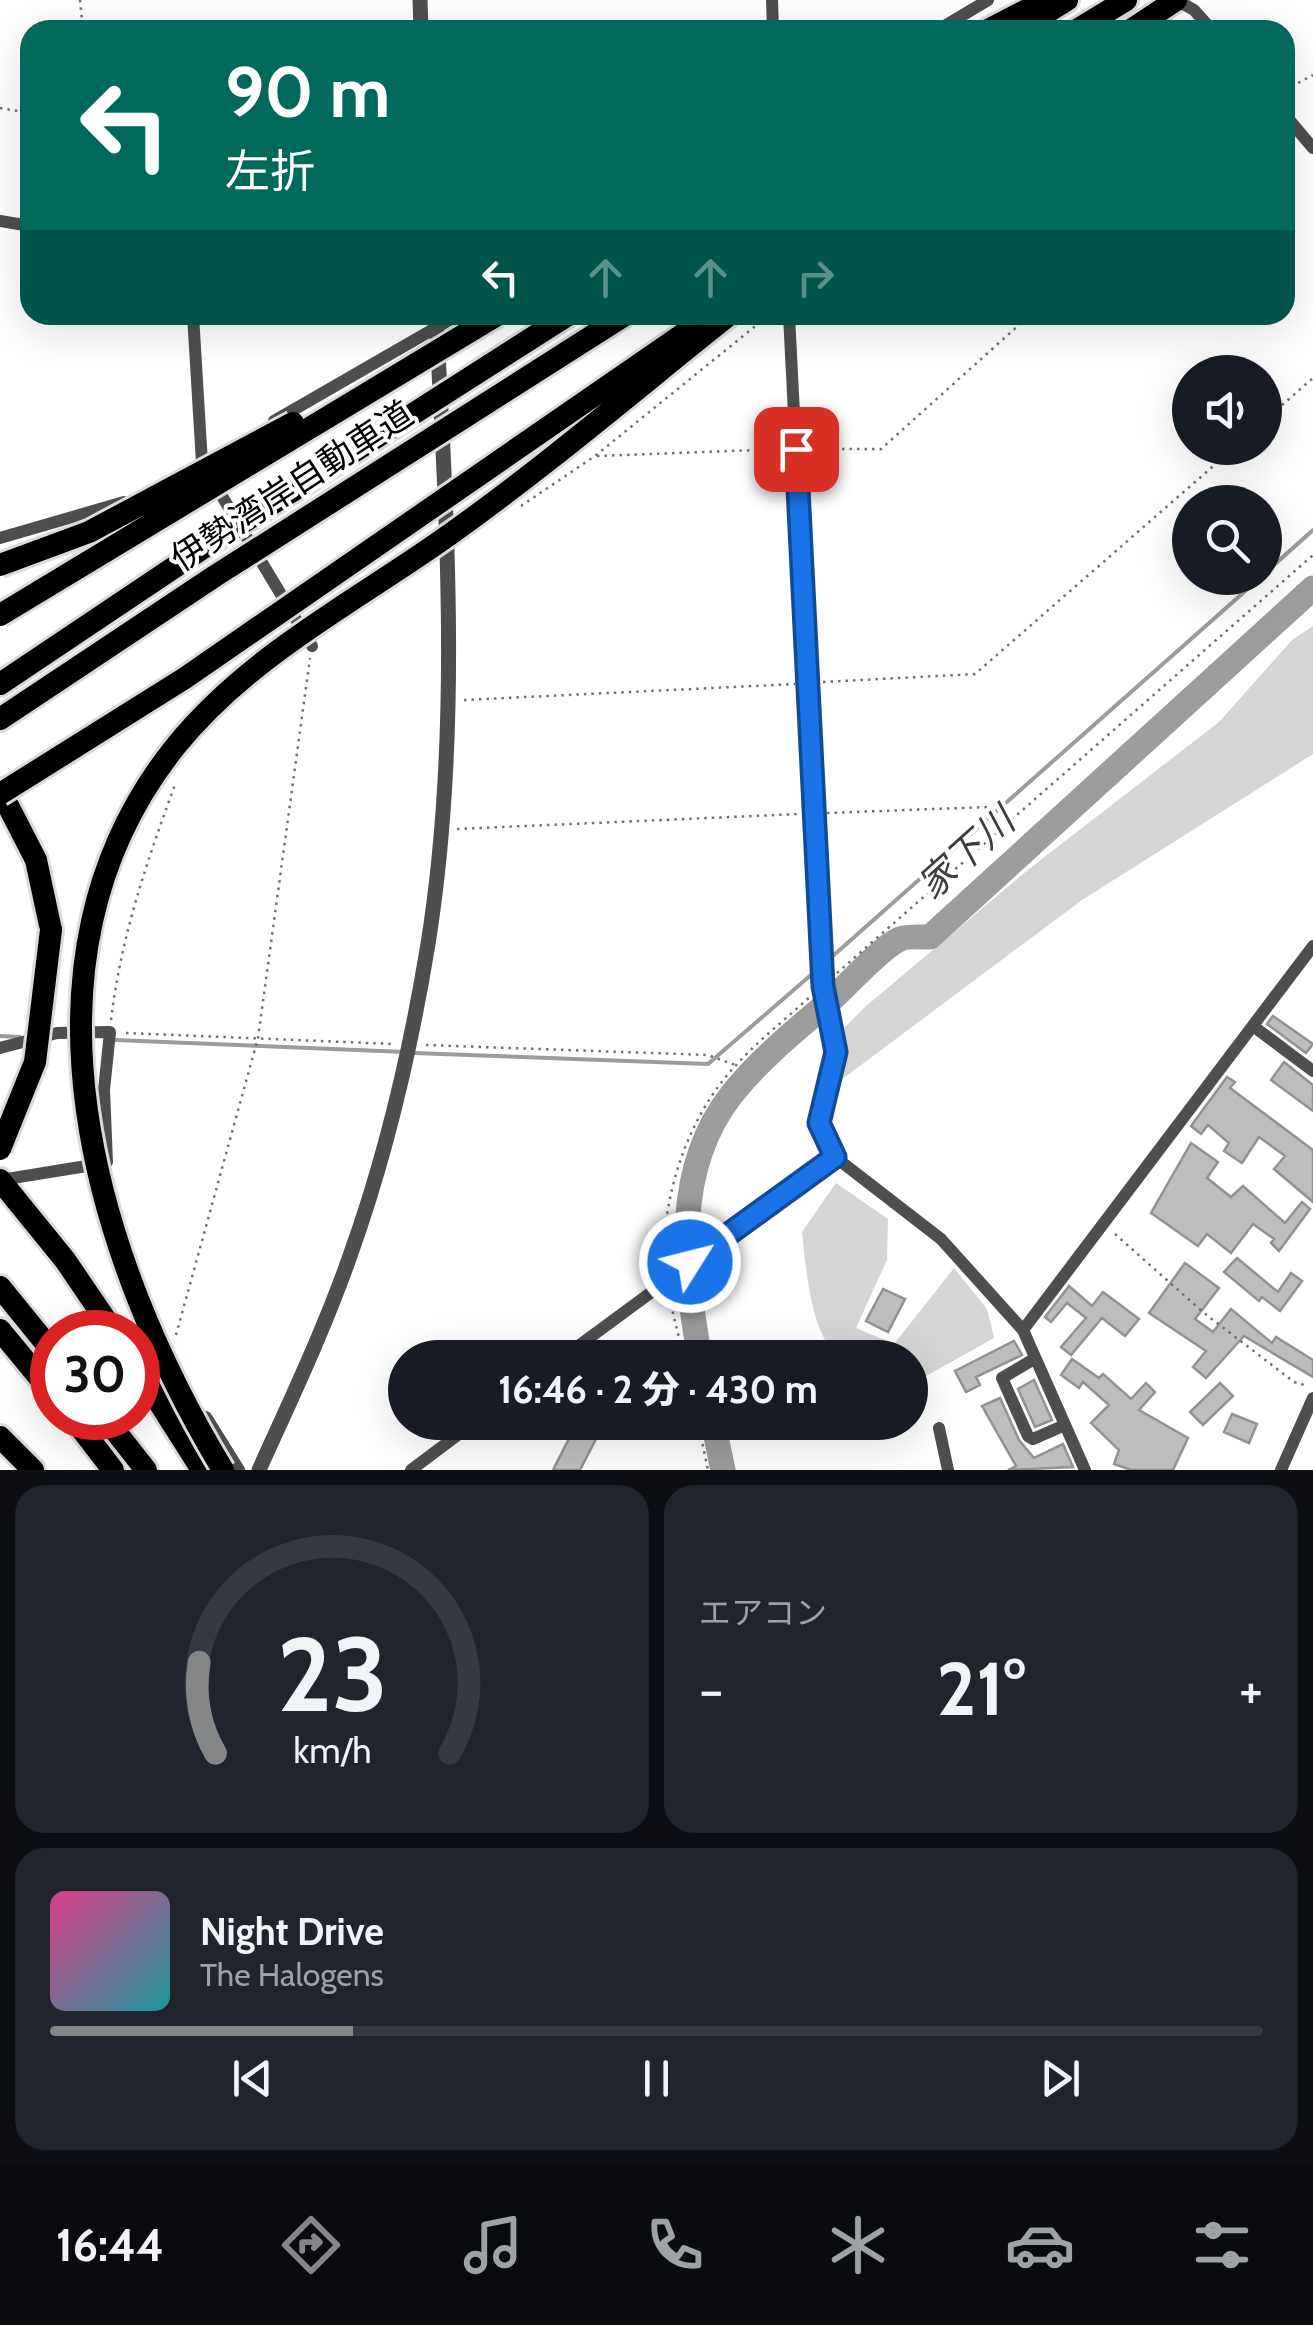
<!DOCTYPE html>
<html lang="ja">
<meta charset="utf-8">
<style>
body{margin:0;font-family:Cabin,"Noto Sans JP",sans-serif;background:#20242c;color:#f1f3f6;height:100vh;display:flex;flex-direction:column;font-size:38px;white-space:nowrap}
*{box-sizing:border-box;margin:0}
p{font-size:32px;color:#9ea1a6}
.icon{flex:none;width:55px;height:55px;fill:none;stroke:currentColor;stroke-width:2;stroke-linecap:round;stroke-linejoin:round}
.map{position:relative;height:1470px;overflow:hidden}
.details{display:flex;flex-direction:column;gap:15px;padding:15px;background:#0d0f14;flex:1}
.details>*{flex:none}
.hud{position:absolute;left:20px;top:20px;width:1275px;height:305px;border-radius:30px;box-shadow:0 10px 40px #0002;background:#00695c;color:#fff;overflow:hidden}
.controls{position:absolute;left:1172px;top:355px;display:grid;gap:20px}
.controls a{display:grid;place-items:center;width:110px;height:110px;border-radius:50%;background:#171b24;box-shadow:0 10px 40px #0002;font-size:50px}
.speed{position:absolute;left:30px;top:1310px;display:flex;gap:20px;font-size:50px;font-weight:700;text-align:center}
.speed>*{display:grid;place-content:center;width:130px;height:130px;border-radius:50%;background:#171b24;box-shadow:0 10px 40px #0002;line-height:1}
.speed .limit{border:15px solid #d22;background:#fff;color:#111}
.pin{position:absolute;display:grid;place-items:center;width:85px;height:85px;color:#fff;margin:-42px;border-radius:20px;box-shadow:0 5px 15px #0006}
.me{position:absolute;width:110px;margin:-55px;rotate:54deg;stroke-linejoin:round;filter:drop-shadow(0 0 8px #0008)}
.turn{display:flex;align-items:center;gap:35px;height:210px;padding:0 40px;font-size:45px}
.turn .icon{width:130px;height:130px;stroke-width:2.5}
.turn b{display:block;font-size:70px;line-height:85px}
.lanes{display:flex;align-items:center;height:95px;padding:0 40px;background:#0003;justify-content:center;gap:50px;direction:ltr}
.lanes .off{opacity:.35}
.big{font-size:75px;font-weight:800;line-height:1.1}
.details .widget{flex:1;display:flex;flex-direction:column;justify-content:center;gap:15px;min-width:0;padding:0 35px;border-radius:30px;background:#20242c}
.details .dial{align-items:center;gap:0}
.dial svg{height:260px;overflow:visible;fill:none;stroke:#363941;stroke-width:7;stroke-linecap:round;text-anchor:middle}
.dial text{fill:#f1f3f6;stroke:none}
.song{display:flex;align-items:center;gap:30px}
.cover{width:120px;height:120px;border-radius:15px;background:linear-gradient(135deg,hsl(330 70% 55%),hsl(180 70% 35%))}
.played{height:10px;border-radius:5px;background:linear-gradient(90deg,#858687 25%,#363941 25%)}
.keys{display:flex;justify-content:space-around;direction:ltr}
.heat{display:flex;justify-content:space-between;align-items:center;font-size:55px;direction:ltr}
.details .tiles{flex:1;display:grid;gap:15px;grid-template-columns:1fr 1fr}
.widget:last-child{grid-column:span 2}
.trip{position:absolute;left:388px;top:1340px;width:540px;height:100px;border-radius:50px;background:#171b24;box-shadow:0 10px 40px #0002;font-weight:800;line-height:100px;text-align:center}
.tabs{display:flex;height:160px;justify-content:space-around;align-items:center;background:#090b0e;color:#9ea1a6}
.tabs .icon{width:70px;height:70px}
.tabs .active{color:#858687}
.tabs b{font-size:45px;color:#f1f3f6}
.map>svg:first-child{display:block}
</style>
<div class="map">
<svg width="1313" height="1470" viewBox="0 0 1313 1470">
<rect width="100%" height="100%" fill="#fff"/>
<path fill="#d5d5d5" d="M1313 626V754L1082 900 837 1083 844 1028 865 1007 1029 869 1219 722 1292 640Z
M836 1183 888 1219 887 1260 856 1328 894 1344 954 1268 987 1309 994 1338 910 1385V1358C890 1358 857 1364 840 1355 811 1342 805 1261 802 1232Z"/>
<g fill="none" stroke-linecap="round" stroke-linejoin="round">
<path stroke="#9c9c9c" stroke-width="4" d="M1265 573 1313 530
M826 962 1260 578
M0 1036 20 1037
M115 1040 405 1052
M414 1053 708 1064 819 968"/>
<path stroke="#9c9c9c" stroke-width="25" d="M700 1358C684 1270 672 1170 732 1094 760 1059 797 1029 831 1000 849 984 880 948 900 939 907 936 921 937 930 937L1313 588
M713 1422 723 1470"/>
</g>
<path fill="#bebebe" stroke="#929292" stroke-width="2.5" d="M1273 1016 1313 1044 1306 1053 1267 1024Z
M1284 1062 1313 1085V1111L1271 1080Z
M1227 1077 1235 1082 1230 1088 1313 1150V1202L1274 1169 1285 1156 1259 1137 1242 1163 1224 1151 1229 1143 1208 1125 1201 1134 1191 1126Z
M1191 1143 1218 1162 1207 1178 1231 1197 1243 1186 1285 1223 1302 1202 1310 1209 1279 1251 1271 1243 1274 1239 1253 1224 1231 1253 1207 1234 1198 1246 1151 1213Z
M1237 1258 1278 1292 1291 1273 1302 1281 1280 1311 1262 1297 1259 1301 1224 1272Z
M1185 1263 1219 1288 1195 1319 1213 1332 1231 1309 1272 1343 1276 1337 1313 1360V1377L1244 1336 1206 1378 1193 1367 1206 1351 1149 1313Z
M1069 1286 1092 1306 1103 1292 1139 1319 1125 1336 1102 1318 1071 1355 1061 1347 1086 1318 1067 1303 1051 1322 1045 1317Z
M883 1289 905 1299 888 1332 866 1321Z
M1014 1341 1022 1355 976 1377 980 1385 966 1392 955 1371Z
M1072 1359 1099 1378 1103 1374 1131 1399 1146 1383 1155 1392 1139 1410 1188 1438 1173 1470H1131L1114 1464 1119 1450 1091 1423 1109 1405 1083 1382 1079 1388 1061 1375Z
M1034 1380 1052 1420 1035 1427 1018 1389Z
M1220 1383 1233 1396 1203 1425 1190 1412Z
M1000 1398 1019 1440 1034 1458 1063 1444 1073 1467 1008 1470 1016 1466 982 1406Z
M1232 1414 1257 1424 1249 1443 1224 1432Z
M576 1425 598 1435 580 1470H553Z"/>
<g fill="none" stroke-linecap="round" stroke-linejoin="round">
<g stroke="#dbdbdb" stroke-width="28">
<path id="motorway" d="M1035 20 1067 0
M988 30 1046 0
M1077 30 1126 0
M1131 30 1176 0
M0 684 200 550
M0 719 215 576
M0 790 36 860 51 930
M0 1180 65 1260 114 1332
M0 1287 52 1351
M0 1330 52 1393
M138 1369 202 1470
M73 1418 113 1470
M105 1418 146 1470
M0 1437 33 1470"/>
</g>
<path stroke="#707070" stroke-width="2.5" stroke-dasharray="2.5 5" stroke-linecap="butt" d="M80 0 83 30
M1285 90 1313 75
M0 108 30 113
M1265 420 1313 378
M812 449H881L1030 315
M597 456 784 449
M521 506 595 456 769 315
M823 682 975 674 1234 448
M464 700 795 684
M827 813 988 807
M457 829 799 814
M837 973 1313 555
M111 1020C121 936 147 861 176 782
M126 1033 393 1044
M426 1045 708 1055 735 1065
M1115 1234 1204 1313 1294 1382 1308 1386
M663 1266C663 1194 687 1117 737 1064 760 1039 787 1018 812 995
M669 1297 684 1358
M176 1335 258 1038 310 658
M698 1422 708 1470"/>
<path stroke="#4e4e4e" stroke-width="12" d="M772 0 773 30
M1176 0 1194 10 1212 30
M938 30 988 0
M1285 115 1313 148
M0 221 30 226
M193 315 202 463 312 646
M789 315 823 986 836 1053 819 1110 826 1142 835 1157 941 1239 1023 1330 1085 1470
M274 421 458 315
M0 538 124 502
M1253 1026 1313 1071
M0 1048 57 1033 110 1032 104 1090 107 1162
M0 1180 99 1164
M1023 1330 1313 946
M562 1358 835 1157
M1034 1359 1002 1378 1028 1436 1033 1439 1065 1425
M206 1417 239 1470
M939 1428 948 1470
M411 1470 475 1422
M1281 1470 1313 1398"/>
<path stroke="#4e4e4e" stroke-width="15" d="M420 0 421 30
M259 1470C291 1399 325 1328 351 1253 386 1155 411 1048 428 944 461 737 447 524 436 315"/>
<use href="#motorway" stroke="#000" stroke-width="22"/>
<g stroke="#dbdbdb" stroke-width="28" stroke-linecap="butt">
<path id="motorway-bridge" d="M200 550 568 315
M0 565 89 532 293 423
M215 576 625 315
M0 615 497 315
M0 794 185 678 689 330
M0 1149 35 1062 51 930
M223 1470C96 1259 3 962 175 747 249 655 355 602 449 535 546 466 636 389 729 315"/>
</g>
<use href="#motorway-bridge" stroke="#000" stroke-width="22"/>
</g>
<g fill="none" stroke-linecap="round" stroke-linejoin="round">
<g stroke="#114b97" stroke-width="25">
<path id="route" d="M690 1262 835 1157 819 1123 836 1052 823 986 796 449"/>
</g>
<use href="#route" stroke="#1a73e8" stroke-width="18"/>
</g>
<g text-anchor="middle" stroke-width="8" stroke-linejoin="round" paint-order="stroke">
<g font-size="35" fill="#000" stroke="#fff">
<text transform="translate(292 486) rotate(-33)" y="12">伊勢湾岸自動車道</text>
</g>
<g font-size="38" font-style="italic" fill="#3d3d3d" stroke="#fff">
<text transform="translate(966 853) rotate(-42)" y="13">家下川</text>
</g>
</g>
</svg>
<div class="controls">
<a><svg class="icon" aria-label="sound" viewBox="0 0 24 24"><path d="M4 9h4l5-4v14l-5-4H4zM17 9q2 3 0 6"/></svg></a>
<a><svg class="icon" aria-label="search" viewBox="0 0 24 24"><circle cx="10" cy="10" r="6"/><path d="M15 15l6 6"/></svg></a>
</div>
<div class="speed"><div class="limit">30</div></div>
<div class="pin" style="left:796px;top:449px;background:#d93025"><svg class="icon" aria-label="arrive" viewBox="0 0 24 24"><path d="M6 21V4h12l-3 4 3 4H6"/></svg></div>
<svg class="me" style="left:690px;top:1262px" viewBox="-20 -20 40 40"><circle r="17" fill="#1a73e8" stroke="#fff" stroke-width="3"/><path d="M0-11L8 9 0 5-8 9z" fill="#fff"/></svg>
<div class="trip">16:46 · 2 分 · 430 m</div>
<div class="hud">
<div class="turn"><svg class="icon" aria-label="left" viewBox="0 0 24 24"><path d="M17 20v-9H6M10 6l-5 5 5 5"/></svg><div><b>90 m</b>左折</div></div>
<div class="lanes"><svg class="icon" aria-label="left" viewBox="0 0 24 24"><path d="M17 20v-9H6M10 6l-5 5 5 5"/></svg><svg class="icon off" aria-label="ahead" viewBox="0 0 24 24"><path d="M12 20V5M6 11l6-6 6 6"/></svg><svg class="icon off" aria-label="ahead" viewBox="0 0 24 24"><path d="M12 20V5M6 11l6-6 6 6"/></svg><svg class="icon off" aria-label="right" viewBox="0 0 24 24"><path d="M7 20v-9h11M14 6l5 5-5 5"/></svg></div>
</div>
</div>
<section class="details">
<div class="tiles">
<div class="widget dial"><svg viewBox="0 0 100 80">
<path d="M14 69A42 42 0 1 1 86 69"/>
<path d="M14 69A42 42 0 0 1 9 41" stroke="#858687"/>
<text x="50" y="56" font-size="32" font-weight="700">23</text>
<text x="50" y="72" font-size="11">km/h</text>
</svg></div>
<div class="widget"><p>エアコン</p>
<div class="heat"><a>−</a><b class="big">21°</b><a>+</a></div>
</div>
<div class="widget">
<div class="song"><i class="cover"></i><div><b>Night Drive</b><p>The Halogens</p></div></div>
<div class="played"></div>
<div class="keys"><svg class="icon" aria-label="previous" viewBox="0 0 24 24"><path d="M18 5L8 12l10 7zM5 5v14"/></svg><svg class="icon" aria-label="pause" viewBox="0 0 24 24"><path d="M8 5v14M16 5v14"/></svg><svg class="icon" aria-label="next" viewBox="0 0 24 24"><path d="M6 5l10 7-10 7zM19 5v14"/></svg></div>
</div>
</div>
</section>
<nav class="tabs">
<b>16:44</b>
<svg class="icon active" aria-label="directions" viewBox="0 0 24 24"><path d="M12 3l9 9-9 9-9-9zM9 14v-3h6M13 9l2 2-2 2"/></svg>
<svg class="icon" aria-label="music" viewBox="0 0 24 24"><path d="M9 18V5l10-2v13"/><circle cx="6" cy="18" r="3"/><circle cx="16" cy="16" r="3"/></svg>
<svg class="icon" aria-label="phone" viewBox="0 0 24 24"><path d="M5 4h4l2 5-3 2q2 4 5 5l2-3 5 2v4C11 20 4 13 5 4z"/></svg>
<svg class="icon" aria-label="climate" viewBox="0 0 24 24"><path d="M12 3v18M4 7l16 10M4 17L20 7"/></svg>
<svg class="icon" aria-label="car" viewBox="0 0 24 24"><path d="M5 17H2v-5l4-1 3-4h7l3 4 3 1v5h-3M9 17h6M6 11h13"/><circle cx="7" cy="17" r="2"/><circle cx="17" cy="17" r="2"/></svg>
<svg class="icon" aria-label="filters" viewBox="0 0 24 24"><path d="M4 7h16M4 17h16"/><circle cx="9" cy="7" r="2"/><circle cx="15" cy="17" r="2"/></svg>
</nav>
